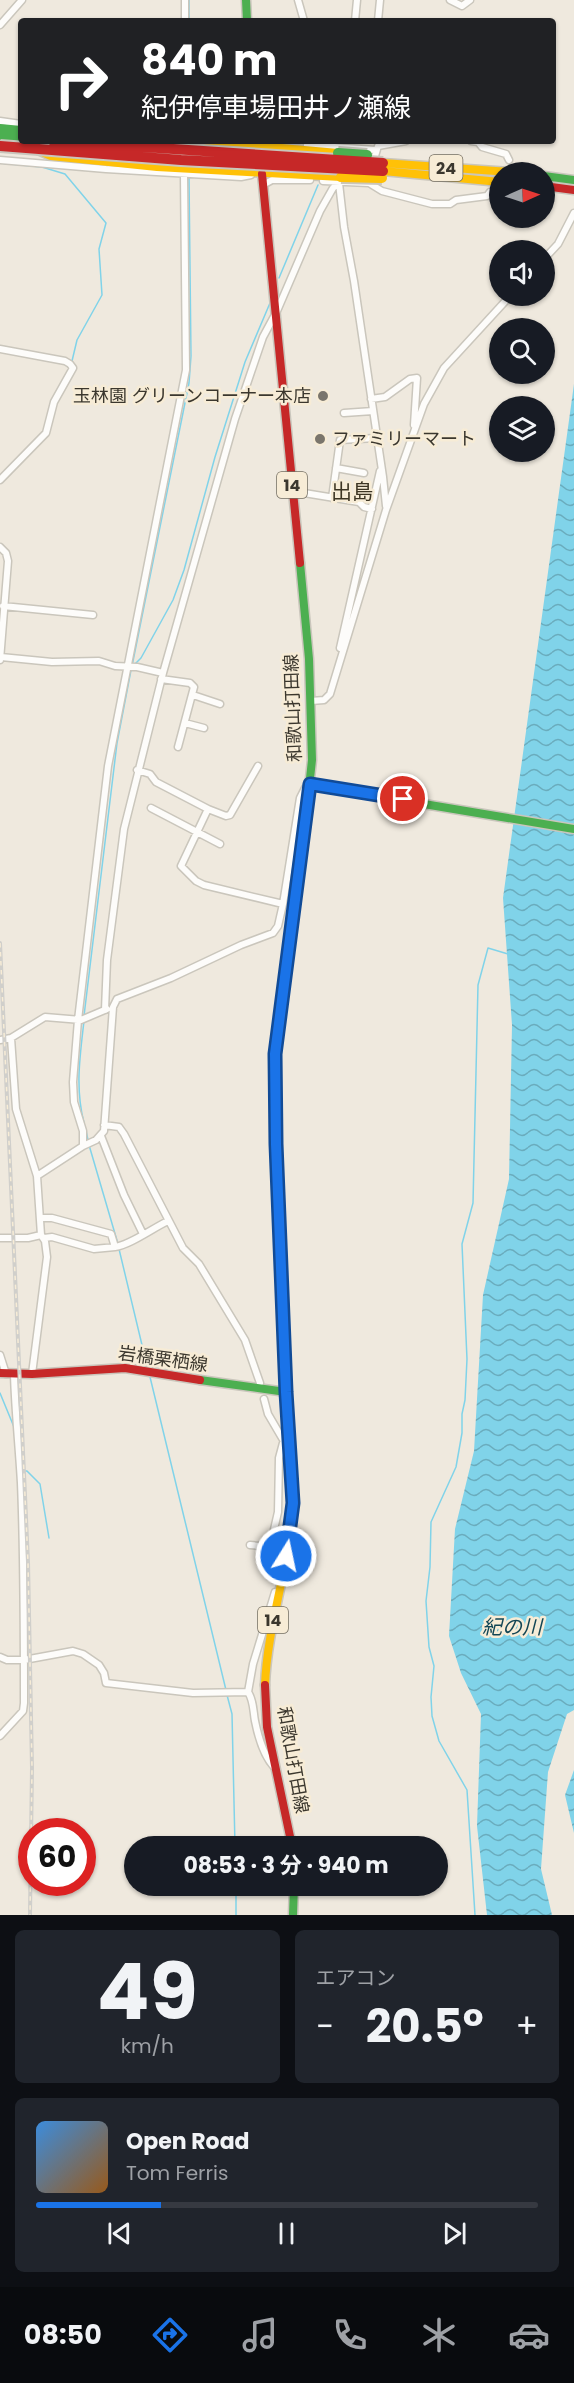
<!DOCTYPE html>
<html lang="ja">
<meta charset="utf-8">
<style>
body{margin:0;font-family:Poppins,"Noto Sans JP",sans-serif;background:#20242c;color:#f1f3f6;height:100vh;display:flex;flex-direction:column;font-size:22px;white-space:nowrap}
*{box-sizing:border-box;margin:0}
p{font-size:20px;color:#9ea1a6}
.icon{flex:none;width:33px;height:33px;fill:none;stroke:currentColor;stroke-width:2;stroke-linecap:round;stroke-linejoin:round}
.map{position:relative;height:1915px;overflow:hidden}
.sheet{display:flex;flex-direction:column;gap:15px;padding:15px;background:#0d0f14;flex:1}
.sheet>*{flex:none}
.guide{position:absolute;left:18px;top:18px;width:538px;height:126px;border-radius:6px;box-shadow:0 2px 4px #0004;background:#202124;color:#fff;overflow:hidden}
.needle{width:39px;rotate:87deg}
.controls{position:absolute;left:489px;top:162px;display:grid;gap:12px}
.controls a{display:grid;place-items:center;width:66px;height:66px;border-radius:50%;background:#171b24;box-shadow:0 2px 4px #0004;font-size:30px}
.speed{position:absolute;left:18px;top:1818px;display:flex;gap:12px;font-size:30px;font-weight:700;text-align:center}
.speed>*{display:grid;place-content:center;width:78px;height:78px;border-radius:50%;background:#171b24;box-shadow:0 2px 4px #0004;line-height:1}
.speed .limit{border:9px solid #d22;background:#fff;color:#111}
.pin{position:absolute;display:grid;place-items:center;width:51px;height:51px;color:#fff;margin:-26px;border:3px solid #fff;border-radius:50%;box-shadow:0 2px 6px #0007}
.me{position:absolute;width:66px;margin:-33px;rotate:10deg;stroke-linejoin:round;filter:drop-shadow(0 0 4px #0008)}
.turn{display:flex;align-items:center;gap:21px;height:126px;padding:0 24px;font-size:27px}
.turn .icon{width:78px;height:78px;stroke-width:2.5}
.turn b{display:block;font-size:42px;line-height:51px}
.big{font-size:45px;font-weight:700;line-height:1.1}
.sheet .card{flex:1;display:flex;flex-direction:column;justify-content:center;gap:9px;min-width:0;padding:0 21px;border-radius:9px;background:#20242c}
.sheet .dial{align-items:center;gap:0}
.dial b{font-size:78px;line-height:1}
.song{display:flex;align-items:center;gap:18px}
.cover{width:72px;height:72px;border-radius:9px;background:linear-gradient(135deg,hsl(210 70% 55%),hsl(30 70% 35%))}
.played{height:6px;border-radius:3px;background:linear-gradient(90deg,#1a73e8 25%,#363941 25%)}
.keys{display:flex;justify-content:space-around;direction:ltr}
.heat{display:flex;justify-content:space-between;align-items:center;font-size:33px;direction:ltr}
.sheet .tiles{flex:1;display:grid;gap:15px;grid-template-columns:1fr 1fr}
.card:last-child{grid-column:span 2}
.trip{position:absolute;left:124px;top:1836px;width:324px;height:60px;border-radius:30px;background:#171b24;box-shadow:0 2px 4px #0004;font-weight:700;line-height:60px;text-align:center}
.menu{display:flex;height:96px;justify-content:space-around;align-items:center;background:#090b0e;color:#9ea1a6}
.menu .icon{width:42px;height:42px}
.menu .active{color:#1a73e8}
.menu b{font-size:27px;color:#f1f3f6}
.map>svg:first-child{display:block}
</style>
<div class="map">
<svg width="574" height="1915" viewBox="0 0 574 1915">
<defs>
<pattern id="water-waves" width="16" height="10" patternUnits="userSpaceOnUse" patternTransform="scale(1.5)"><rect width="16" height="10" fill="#80d3e9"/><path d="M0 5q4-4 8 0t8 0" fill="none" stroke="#6aacbd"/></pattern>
</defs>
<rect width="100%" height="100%" fill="#efe9de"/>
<path fill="url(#water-waves)" d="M574 384V1710L567 1714 548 1772 541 1869 552 1915H487L477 1826 481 1714 461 1673 449 1636 455 1529 474 1451 483 1295 509 1179 512 1025 503 898Z
M574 1770V1833L565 1795Z"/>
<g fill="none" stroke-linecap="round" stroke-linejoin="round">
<path stroke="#80d3e9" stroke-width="1.5" d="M189 21V0
M337 142V141
M0 163 42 167 65 174 106 223 99 249 102 295 77 340 72 361
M279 278 318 185
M135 664 141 658 173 600 184 570 215 457 245 362 270 303
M132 666 189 383 191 356 189 178
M84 1016 117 743 131 670
M84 1123C75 1088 80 1056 84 1021
M86 1131 88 1140
M89 1145 118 1244
M119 1249 148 1370
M150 1377 226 1690
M0 1393 14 1427
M23 1471H27L40 1484 49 1538
M227 1695 232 1714 235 1846
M236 1886V1915
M475 1915 467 1790 439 1741 432 1716 431 1697 434 1666 429 1647 426 1601 430 1567 431 1522 456 1467 462 1433V1414L465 1400 467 1359 462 1244 473 1203 478 985 488 948 508 954"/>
<g stroke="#cac6bc" stroke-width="9">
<path id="street" d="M298 0 304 21
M450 0 462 6 470 0
M185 21V0
M355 21 357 0
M378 21 380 0
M0 25 22 0
M0 121 21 124
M471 141 478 142 482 147 506 154 509 160
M307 145 375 150
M0 160 106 169 241 177 251 175
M373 163 378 146 406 141
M323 181 369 183 382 191 432 204H450L456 200 487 196 490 192
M339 183 344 227 354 281 383 477 386 506
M263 185 272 180H310
M544 259 558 244 574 213
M0 349 65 361 70 364 73 368 54 402 46 433 0 480
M371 399 385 397 410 379 417 378 414 425
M344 413 373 411
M336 468 364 473
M292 491 359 502 364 507 372 509
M332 498 340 440 376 438
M0 547 6 553 8 561 0 660
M3 606 93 615
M340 648 380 471
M1 657 52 662 99 661 115 666 137 667 163 673
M161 679 190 683 194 687 178 747
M193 695 220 704
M311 701 324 700 330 694 386 510 424 404 444 368 510 296
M185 723 204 728
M137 770 150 774 156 782 208 809 181 866 196 881 204 885 283 904
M151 808 220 844
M208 809 226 816 230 815 258 766
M105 1010 107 960 124 829 163 673 235 419 263 337 277 311 320 211 333 188 339 183
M11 1038 16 1109 37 1176 41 1235 45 1241 47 1257 32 1374
M0 1040 11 1038 45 1017 81 1020 107 1009
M104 1125 119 1127 124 1134 183 1248 199 1264 245 1340 260 1383
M101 1136 124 1195 143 1234
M83 1146 96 1140 104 1131 113 1007 117 999 171 978 241 945 273 933 278 926 283 904 300 798 305 788 310 785
M37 1176 83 1146V1131L74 1102 73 1082 78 1020 108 766 186 370 184 175
M40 1218H52L111 1234 115 1247 94 1249 52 1237 44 1238
M0 1238H28L41 1235
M115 1247C130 1245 153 1228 168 1221
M0 1355 6 1374
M264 1399 268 1414 285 1443
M250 1545 270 1547 278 1512 279 1458 283 1443
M0 1657 7 1660H24L73 1651 83 1654 99 1665 104 1673 106 1683 193 1693 248 1692 253 1664 275 1592
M248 1692C254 1701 253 1711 255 1721 258 1736 264 1756 274 1767
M0 1736 23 1711 24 1703C24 1629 24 1556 21 1483 19 1447 15 1411 14 1374"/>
</g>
<g stroke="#cac6bc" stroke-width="11">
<path id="fast" d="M246 0 247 21
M0 128 21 130
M0 136 21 138
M544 176 574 180
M310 785 574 829
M275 1087V1054L278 1021 300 870 312 760 309 659 300 563
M200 1380 286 1392
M293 1915 294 1886"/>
</g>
<g stroke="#cac6bc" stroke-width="11">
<path id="slow" d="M149 141 259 146 338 153
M38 150 51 156 157 167 341 177
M383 163 510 172
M383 171 500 182
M265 1685C267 1634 283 1585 290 1535 294 1504 291 1474 289 1443"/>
</g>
<g stroke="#cac6bc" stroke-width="11">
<path id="jam" d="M262 174 300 563
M544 186 574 190
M275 1087 289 1443
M0 1373 32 1374 125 1368 200 1380
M265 1685 267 1727 292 1846"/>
</g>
<use href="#street" stroke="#fdfcfa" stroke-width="6"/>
<use href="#fast" stroke="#4caf50" stroke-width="8"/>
<use href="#slow" stroke="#ffc107" stroke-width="8"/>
<use href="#jam" stroke="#c62828" stroke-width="8"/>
<g stroke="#d0cfcb" stroke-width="4">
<path id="rail" d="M0 943 28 1562 32 1768 30 1915"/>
</g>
<use href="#rail" stroke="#f7ecd6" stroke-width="1.5" stroke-dasharray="4.5" stroke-linecap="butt"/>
<g stroke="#cac6bc" stroke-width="14" stroke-linecap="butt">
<path id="fast-bridge" d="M338 153 367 155"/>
</g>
<g stroke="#cac6bc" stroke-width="14" stroke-linecap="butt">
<path id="slow-bridge" d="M341 177 382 178"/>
</g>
<g stroke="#cac6bc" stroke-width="14" stroke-linecap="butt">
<path id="jam-bridge" d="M53 141 383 163
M0 146 181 160 383 171"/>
</g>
<use href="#fast-bridge" stroke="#4caf50" stroke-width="10"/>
<use href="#slow-bridge" stroke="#ffc107" stroke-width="10"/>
<use href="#jam-bridge" stroke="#c62828" stroke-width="10"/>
</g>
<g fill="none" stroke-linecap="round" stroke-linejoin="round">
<g stroke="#114b97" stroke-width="15">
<path id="route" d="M286 1556 293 1503 286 1392 276 1144 275 1054 310 784 403 799"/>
</g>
<use href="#route" stroke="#1a73e8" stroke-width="10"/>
</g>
<g fill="#7a756c" stroke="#f7ecd6" stroke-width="2">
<circle cx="323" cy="396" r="6"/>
<circle cx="320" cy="439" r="6"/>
</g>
<g text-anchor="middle" stroke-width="5" stroke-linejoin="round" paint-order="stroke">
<g fill="#f7ecd6" stroke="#736d60" stroke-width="1.5">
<rect x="429.5" y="155" width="33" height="26" rx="4.5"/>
<rect x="277" y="472" width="30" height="26" rx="4.5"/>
<rect x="258" y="1607" width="30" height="26" rx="4.5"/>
</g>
<g font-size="16" font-weight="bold" fill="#3b372e">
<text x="446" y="174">24</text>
<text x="292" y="491">14</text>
<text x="273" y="1626">14</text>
</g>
<g font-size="18" fill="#3b372e" stroke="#f7ecd6" text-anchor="end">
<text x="311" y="402">玉林園 グリーンコーナー本店</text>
<text x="332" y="445" text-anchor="start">ファミリーマート</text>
</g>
<g font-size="18" fill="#3b372e" stroke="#f7ecd6">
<text transform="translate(293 708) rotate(-92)" y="6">和歌山打田線</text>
<text transform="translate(163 1359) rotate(8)" y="6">岩橋栗栖線</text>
<text transform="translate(293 1760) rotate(80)" y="6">和歌山打田線</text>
</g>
<g font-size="20" font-style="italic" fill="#124655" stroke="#f7ecd6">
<text x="512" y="1634">紀の川</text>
</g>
<g font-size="21" fill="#3d3523" stroke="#f7ecd6">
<text x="352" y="499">出島</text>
</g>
</g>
</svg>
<div class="controls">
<a><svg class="needle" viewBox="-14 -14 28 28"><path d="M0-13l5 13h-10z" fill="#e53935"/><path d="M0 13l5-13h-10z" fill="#9ea1a6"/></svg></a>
<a><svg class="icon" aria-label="sound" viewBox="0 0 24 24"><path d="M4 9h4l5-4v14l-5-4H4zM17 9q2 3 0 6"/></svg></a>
<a><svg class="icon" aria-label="search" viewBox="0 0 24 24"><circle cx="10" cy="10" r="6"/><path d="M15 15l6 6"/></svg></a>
<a><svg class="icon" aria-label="layers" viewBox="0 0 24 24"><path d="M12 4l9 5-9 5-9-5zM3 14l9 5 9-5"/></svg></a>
</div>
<div class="speed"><div class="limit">60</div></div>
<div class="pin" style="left:403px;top:799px;background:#d93025"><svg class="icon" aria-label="arrive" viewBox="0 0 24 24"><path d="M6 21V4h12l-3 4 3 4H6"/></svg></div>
<svg class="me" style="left:286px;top:1556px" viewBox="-20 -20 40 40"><circle r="17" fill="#1a73e8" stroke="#fff" stroke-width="3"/><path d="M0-11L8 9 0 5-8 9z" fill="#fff"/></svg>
<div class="trip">08:53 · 3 分 · 940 m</div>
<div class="guide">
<div class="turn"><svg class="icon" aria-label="right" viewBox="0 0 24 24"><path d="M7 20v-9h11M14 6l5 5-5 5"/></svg><div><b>840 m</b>紀伊停車場田井ノ瀬線</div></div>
</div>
</div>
<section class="sheet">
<div class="tiles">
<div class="card dial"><b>49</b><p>km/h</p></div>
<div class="card"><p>エアコン</p>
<div class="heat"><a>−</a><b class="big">20.5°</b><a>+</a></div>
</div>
<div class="card">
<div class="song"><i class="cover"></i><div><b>Open Road</b><p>Tom Ferris</p></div></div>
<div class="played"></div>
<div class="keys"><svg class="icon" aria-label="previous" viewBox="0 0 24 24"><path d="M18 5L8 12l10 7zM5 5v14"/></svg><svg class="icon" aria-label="pause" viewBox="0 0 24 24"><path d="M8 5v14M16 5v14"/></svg><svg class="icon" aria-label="next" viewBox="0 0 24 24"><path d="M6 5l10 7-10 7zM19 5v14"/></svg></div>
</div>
</div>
</section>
<nav class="menu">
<b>08:50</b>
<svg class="icon active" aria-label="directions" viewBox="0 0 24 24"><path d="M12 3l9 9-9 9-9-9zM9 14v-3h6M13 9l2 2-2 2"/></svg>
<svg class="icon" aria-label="music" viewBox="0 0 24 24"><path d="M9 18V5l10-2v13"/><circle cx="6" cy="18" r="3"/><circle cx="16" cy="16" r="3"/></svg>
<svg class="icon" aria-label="phone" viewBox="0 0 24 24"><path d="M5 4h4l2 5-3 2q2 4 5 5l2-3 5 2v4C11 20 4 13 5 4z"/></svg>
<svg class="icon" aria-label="climate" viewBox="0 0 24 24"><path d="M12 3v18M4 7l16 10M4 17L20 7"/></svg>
<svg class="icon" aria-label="car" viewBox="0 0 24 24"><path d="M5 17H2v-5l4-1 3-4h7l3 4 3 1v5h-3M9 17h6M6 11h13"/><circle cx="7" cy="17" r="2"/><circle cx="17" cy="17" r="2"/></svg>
</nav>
